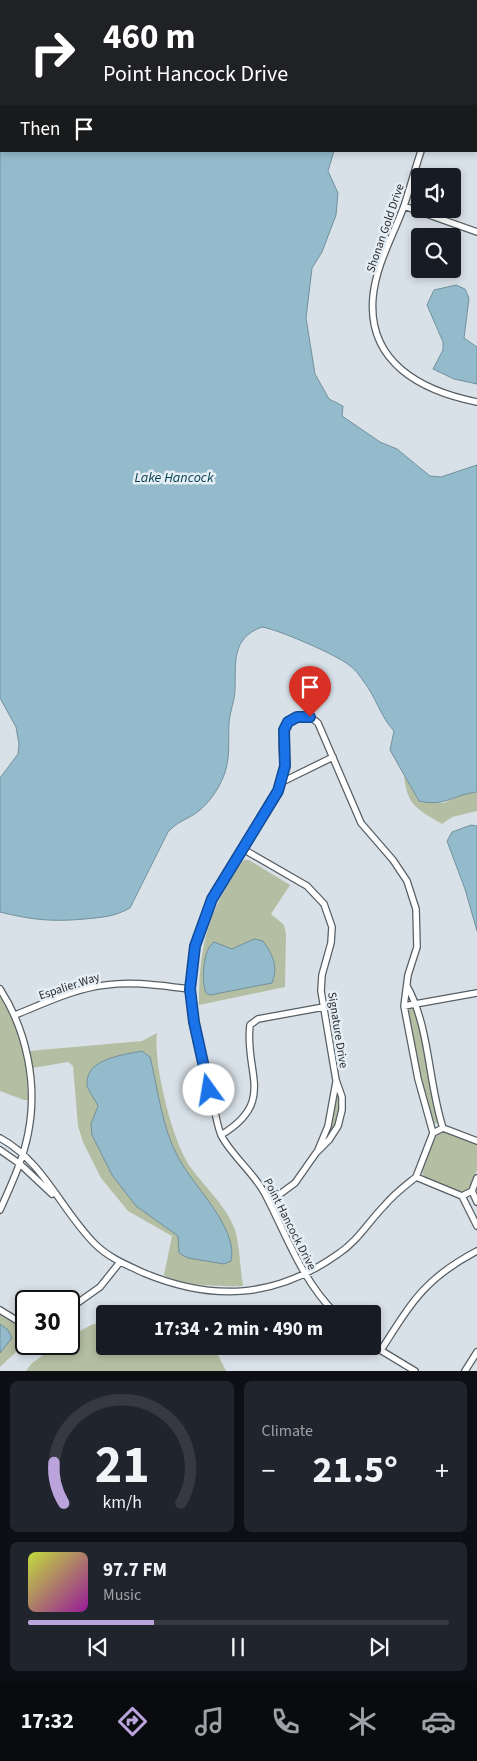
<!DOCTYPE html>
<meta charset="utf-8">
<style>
body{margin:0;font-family:"Source Sans 3",sans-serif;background:#20242c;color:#f1f3f6;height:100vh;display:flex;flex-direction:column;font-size:19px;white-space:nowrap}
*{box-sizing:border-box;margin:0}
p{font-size:16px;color:#9ea1a6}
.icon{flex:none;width:28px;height:28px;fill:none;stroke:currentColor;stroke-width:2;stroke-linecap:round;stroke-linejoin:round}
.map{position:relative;height:1371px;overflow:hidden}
.panel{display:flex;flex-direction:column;gap:10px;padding:10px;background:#0d0f14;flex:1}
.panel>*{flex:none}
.top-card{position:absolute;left:0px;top:0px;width:478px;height:152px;box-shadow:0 2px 8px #0003;background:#202124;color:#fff;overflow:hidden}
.fabs{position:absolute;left:411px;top:168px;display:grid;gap:10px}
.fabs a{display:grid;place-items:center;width:50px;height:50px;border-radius:5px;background:#171b24;box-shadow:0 2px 8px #0003;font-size:25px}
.speed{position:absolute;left:15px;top:1290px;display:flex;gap:10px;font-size:25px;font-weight:700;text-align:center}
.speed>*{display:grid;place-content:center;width:65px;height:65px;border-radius:50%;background:#171b24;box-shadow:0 2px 8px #0003;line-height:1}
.speed .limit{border:2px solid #111;border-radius:8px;background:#fff;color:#111}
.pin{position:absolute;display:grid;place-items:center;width:42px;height:42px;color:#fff;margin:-51px -21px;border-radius:50% 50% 50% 0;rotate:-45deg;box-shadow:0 0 5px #0007}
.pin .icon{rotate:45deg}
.me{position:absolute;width:55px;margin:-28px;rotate:347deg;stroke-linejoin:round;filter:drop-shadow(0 0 4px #0008)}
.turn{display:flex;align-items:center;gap:18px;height:105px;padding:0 20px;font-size:22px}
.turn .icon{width:65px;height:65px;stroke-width:2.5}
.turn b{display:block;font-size:35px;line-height:42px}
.then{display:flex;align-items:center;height:48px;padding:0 20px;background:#0003;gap:10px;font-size:19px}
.big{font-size:38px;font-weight:700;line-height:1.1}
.panel .tile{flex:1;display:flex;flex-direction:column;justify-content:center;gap:8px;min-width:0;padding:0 18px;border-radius:8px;background:#20242c}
.panel .dial{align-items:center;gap:0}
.dial svg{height:130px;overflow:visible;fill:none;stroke:#363941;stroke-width:7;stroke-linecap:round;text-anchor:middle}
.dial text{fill:#f1f3f6;stroke:none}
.song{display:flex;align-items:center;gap:15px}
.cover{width:60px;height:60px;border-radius:8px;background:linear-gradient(135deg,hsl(70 70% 55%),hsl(300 70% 35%))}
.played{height:5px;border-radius:2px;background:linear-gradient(90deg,#baa4db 30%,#363941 30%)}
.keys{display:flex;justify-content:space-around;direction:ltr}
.heat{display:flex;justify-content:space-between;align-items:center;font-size:28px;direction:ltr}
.panel .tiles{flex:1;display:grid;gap:10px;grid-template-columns:1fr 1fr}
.tile:last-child{grid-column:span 2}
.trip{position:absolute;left:96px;top:1305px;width:285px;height:50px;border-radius:5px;background:#171b24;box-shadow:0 2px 8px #0003;font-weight:700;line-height:50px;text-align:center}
.menu{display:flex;height:80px;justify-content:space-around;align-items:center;background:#090b0e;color:#9ea1a6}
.menu .icon{width:35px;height:35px}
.menu .current{color:#baa4db}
.menu b{font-size:22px;color:#f1f3f6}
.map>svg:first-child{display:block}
</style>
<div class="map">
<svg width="477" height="1371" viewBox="0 0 477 1371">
<rect width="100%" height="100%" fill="#d8e1e8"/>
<path fill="#b4bea2" d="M404 775 419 801 444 803 459 795 477 792V811L452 817 442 824C417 809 407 806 404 775Z
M244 860H249L290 885 271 914 284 925 286 934 285 987 199 1005C199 959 204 923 229 883 234 875 238 866 244 860Z
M0 995C21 1025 27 1064 28 1100H24L0 1091Z
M413 1007 416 1009 439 1121 435 1124 424 1096 409 1013V1008Z
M157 1033C153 1063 172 1142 191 1168 205 1187 227 1207 235 1230 240 1247 240 1268 243 1286 226 1287 175 1285 164 1275L172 1236 128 1211 101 1178 83 1142 78 1126 73 1066 68 1062 32 1068 29 1051 142 1041Z
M337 1088C347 1107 335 1127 324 1143Z
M440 1132H445L477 1145V1170L468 1191 460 1193 427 1179 423 1175C421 1165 432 1139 440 1132Z
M0 1313 26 1328C26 1347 12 1355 0 1367Z
M105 1321V1346H209L217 1353 226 1371H26L31 1364 58 1344H69V1337L91 1325Z"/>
<path fill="#93bbcc" stroke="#73909d" d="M0 140 1 151H334L328 171 338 193 336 215 322 252 312 268 306 318 315 374 329 399 343 406 342 416 380 442 397 449 430 476 441 477 477 465V792C452 795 445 807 419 801L390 750 394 731C380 716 376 697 364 682 360 676 355 669 349 665 337 655 277 629 262 627 231 638 236 663 235 689 235 700 230 711 229 723 228 743 231 761 222 780 217 792 205 808 193 815 183 821 176 823 168 832L130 908C113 917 104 917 85 919 52 922 32 920 0 912V778L18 754 19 744 16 727 0 698Z
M456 285 465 289 469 298 464 338 477 347V384L454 379 433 369 443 350V342L427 305 434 290Z
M471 825 477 826V931L465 889 447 841 452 832Z
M254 939 263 941C272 954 279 966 272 983L210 995 206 993C201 981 203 949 214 942L232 949Z
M142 1051 150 1057C158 1089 162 1128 178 1157 192 1185 239 1228 231 1261L224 1264 188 1258 179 1253 178 1236 136 1206 112 1175 92 1135 91 1124 98 1106C95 1099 88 1091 87 1085 85 1058 124 1055 142 1051Z
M0 1324 8 1330 12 1338 0 1353Z"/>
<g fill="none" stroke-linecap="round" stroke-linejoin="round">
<g stroke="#575f64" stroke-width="8">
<path id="minor" d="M157 0V1
M469 1V0
M476 62H477
M0 70H1
M476 143 477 144
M421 151C415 169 410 188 404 206 393 236 376 265 373 297 367 363 422 391 477 402
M404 206 477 232
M282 782 333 757
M243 849 307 886 324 904 332 927 331 943 322 975 321 991 336 1080 342 1097V1110L338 1126 329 1140 316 1153 295 1183 269 1202
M407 986C430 1028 428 1082 443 1128
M0 989C27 1031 38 1085 28 1134 23 1160 11 1185 0 1210
M404 1006 477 993
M15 1015C43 1004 75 988 106 985 135 981 162 986 190 989
M221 1135C277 1101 244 1073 250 1025L258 1019 324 1007
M0 1138C44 1162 61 1210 95 1244 109 1258 127 1265 144 1273 214 1302 276 1298 338 1254 358 1241 369 1221 385 1205 394 1194 405 1186 416 1177
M477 1141 443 1128 433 1133 416 1177 462 1196 472 1191 477 1178
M0 1150 20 1164 52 1194
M318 1150 328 1126 336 1082
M472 1191 477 1202
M462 1196 477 1226
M69 1309 100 1287 120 1262
M0 1310 26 1326
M336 1314C301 1279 287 1236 265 1194 254 1173 234 1158 222 1137 217 1127 216 1114 213 1104 202 1063 188 1013 191 970 196 915 230 870 258 824 265 812 274 801 279 789 288 765 279 747 284 729 289 714 308 713 318 723L361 823 393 860 407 881 416 909 417 947 408 975 404 1006 418 1079 433 1133
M372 1345 415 1371
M381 1350C412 1302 424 1279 477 1251
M465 1371 477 1352"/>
</g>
<use href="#minor" stroke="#fff" stroke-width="5.5"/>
</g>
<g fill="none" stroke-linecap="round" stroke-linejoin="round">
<g stroke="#114b97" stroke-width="12">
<path id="route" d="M209 1090 194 1022 190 989 195 946 212 899 278 791 285 766 284 730 288 722 297 717H310"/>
</g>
<use href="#route" stroke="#1a73e8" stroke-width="9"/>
</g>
<g text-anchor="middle" stroke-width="5" stroke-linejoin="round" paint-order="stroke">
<g font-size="12" fill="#292d2f" stroke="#e5eef5">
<text transform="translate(385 228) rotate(-71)" y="4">Shonan Gold Drive</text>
<text transform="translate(69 986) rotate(-18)" y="4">Espalier Way</text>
<text transform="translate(338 1030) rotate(81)" y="4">Signature Drive</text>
<text transform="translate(290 1224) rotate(63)" y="4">Point Hancock Drive</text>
</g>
<g font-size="14" font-style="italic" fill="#033d50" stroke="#e5eef5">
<text x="174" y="482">Lake Hancock</text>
</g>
</g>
</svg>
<div class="fabs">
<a><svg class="icon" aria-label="sound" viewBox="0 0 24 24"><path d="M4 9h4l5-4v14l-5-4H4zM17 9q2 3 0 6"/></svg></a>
<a><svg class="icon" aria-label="search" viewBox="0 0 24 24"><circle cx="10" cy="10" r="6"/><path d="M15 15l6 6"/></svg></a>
</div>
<div class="speed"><div class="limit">30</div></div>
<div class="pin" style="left:310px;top:717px;background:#d93025"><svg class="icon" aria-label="arrive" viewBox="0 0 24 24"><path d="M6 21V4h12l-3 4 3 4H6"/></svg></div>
<svg class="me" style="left:209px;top:1090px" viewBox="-20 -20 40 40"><circle r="19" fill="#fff"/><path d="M0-13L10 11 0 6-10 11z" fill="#1a73e8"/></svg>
<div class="trip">17:34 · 2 min · 490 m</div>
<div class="top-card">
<div class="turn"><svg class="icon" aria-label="right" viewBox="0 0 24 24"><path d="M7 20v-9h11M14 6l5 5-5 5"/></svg><div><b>460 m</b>Point Hancock Drive</div></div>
<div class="then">Then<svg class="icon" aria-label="arrive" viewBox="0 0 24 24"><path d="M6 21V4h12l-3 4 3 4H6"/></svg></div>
</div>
</div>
<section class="panel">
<div class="tiles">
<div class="tile dial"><svg viewBox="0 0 100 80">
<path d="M14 69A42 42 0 1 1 86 69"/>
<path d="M14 69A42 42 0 0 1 8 44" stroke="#baa4db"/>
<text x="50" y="56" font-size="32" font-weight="700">21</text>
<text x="50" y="72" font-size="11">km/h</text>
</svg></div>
<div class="tile"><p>Climate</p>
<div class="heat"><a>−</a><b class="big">21.5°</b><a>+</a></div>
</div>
<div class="tile">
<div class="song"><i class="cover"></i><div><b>97.7 FM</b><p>Music</p></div></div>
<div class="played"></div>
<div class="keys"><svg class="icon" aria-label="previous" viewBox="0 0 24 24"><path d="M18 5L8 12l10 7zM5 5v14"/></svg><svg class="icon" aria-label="pause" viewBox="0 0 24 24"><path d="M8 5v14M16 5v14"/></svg><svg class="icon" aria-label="next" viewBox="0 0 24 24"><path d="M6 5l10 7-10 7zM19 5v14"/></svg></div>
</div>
</div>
</section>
<nav class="menu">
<b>17:32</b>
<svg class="icon current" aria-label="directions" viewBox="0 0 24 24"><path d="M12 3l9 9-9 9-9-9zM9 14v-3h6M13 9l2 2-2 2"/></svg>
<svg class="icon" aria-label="music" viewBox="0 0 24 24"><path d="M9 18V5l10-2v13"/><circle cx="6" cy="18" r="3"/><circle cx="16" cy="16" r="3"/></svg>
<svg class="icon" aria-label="phone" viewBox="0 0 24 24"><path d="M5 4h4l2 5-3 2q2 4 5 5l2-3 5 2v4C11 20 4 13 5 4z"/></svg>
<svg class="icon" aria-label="climate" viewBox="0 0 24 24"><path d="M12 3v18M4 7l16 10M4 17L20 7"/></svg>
<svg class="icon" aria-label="car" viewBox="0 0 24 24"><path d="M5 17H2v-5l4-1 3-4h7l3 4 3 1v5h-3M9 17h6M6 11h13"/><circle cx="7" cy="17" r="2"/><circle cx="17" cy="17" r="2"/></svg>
</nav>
